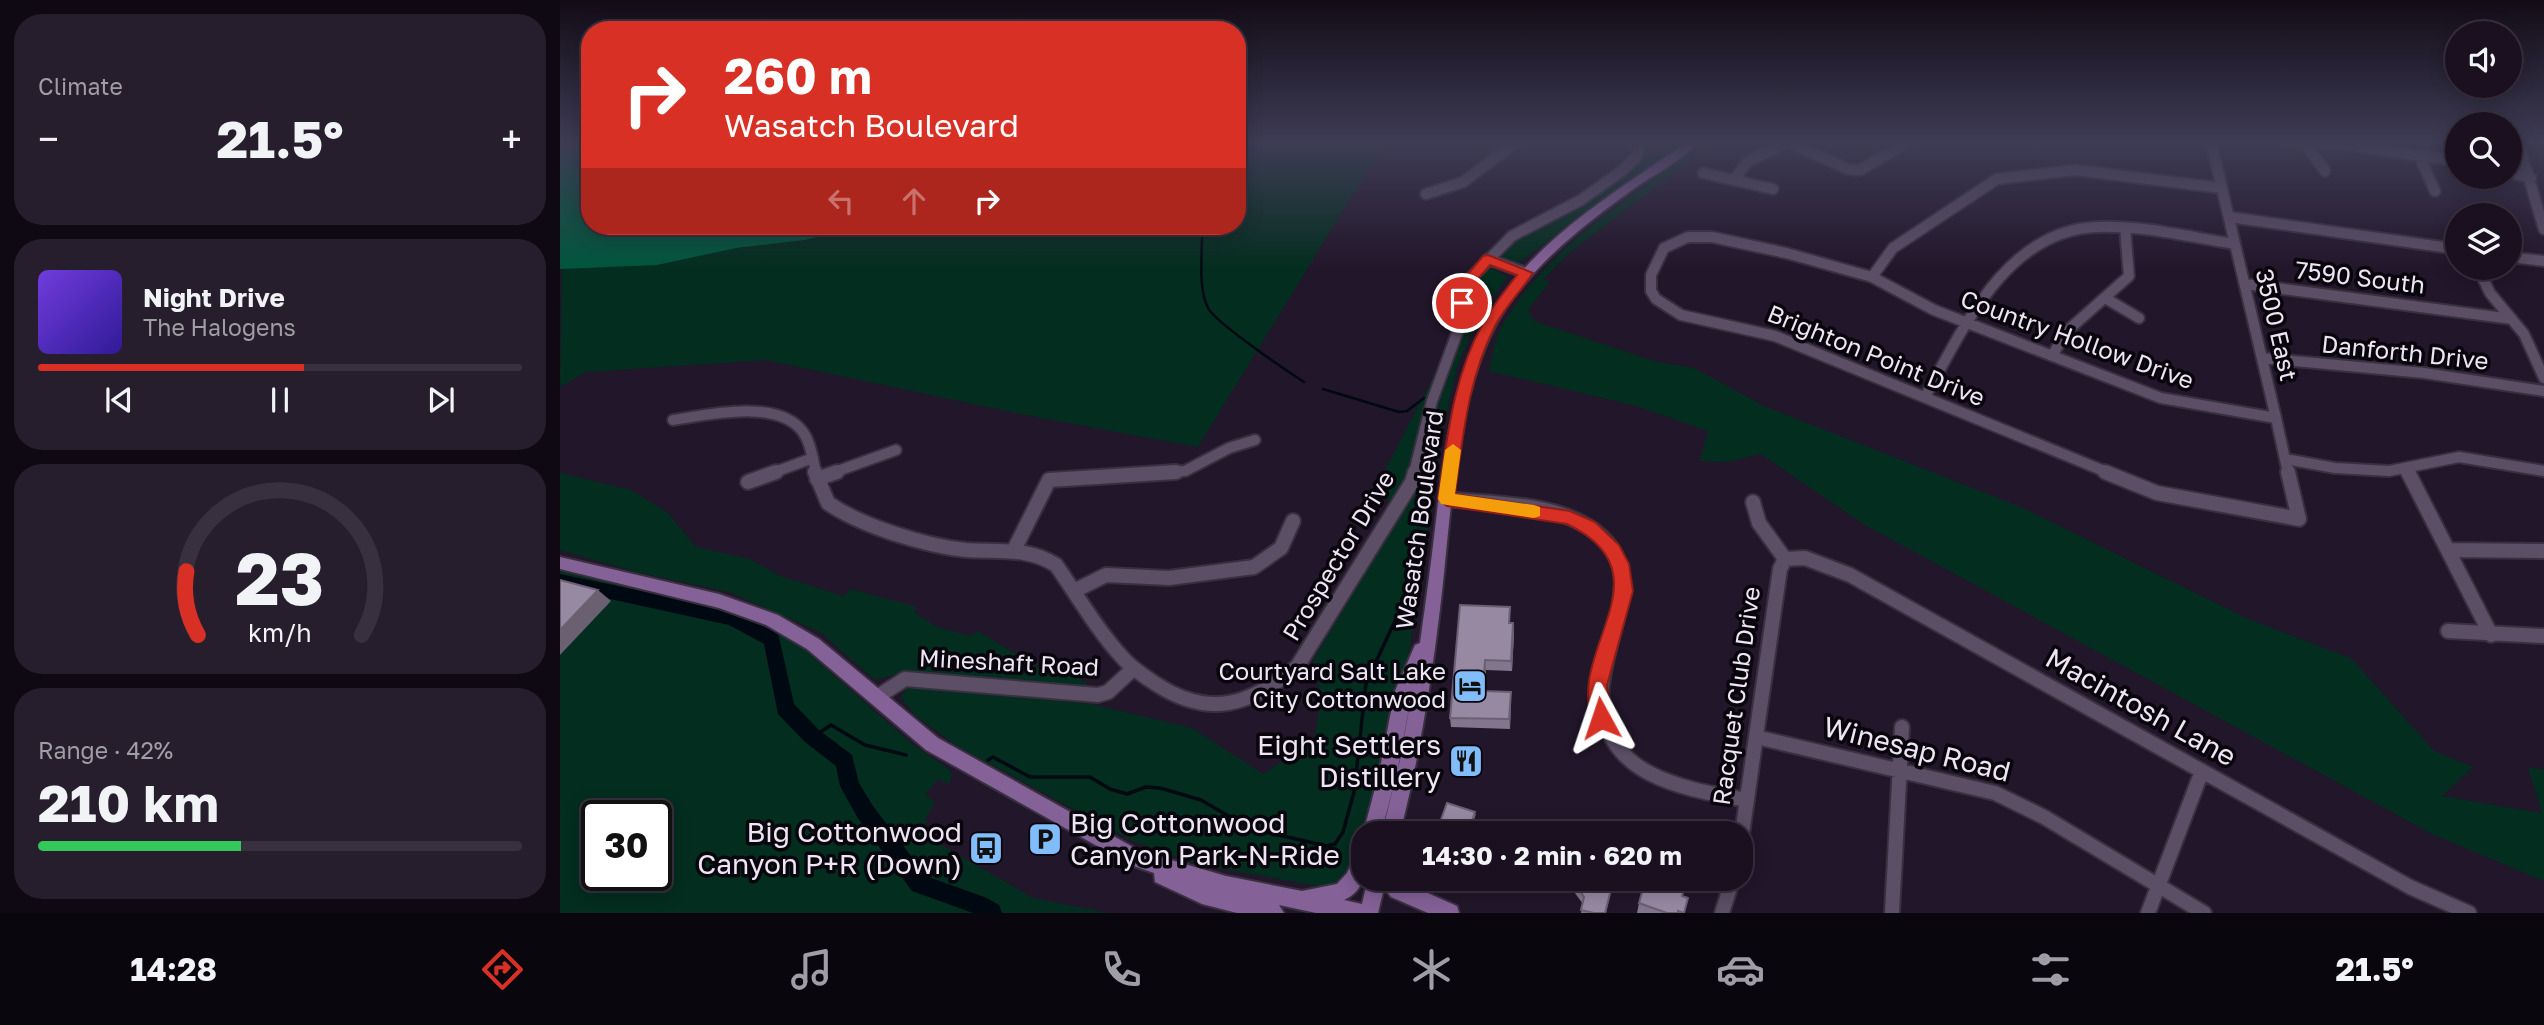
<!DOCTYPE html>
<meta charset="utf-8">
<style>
body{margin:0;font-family:"Golos Text",sans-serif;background:#271e2d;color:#f1f3f6;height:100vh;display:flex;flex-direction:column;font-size:26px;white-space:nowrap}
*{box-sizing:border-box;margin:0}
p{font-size:23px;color:#9f9da5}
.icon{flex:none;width:38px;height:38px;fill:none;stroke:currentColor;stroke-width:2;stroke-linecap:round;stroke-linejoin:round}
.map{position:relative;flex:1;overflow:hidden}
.drawer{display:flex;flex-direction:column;gap:14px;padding:14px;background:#0e0912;width:560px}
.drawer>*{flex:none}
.guide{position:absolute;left:21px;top:21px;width:665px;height:214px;border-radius:28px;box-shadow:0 4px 18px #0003,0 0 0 2px #38303e;background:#d93025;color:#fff;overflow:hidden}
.fabs{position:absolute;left:1885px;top:21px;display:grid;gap:14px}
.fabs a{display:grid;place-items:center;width:77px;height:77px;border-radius:50%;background:#1a1020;box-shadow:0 4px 18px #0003,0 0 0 2px #38303e;font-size:35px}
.speed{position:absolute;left:21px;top:800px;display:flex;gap:14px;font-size:35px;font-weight:700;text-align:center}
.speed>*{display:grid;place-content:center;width:91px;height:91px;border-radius:50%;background:#1a1020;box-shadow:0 4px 18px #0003,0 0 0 2px #38303e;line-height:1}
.speed .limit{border:4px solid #111;border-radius:10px;background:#fff;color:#111}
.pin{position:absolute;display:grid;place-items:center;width:60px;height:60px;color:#fff;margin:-30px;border:4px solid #fff;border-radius:50%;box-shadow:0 2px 7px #0007}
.me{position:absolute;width:77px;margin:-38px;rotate:355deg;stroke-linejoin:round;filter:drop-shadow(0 0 5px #0008)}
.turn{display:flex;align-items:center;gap:24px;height:147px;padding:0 28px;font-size:32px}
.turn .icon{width:91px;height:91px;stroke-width:2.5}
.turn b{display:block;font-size:49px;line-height:60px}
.lanes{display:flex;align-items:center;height:66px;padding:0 28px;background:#0003;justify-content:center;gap:35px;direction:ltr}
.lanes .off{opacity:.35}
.big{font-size:52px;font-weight:700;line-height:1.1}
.drawer .tile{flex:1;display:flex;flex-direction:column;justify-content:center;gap:10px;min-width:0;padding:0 24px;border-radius:28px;background:#271e2d}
.drawer .dial{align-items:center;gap:0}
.dial svg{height:182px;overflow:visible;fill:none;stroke:#38303e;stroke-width:7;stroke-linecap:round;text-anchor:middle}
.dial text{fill:#f1f3f6;stroke:none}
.song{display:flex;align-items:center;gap:21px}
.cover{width:84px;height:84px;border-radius:10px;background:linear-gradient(135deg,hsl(260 70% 55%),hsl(250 70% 35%))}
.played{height:7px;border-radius:4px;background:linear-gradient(90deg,#d93025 55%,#38303e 55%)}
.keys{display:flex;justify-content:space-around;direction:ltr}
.heat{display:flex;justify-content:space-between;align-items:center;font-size:38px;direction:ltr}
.charge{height:10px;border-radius:5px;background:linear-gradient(90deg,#34c759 42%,#38303e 0)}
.trip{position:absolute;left:791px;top:821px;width:402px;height:70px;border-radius:28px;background:#1a1020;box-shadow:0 4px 18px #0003,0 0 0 2px #38303e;font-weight:700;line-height:70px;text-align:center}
.tab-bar{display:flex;height:112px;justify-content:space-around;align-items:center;background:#0a060d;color:#9f9da5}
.tab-bar .icon{width:49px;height:49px}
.tab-bar .current{color:#d93025}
.tab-bar b{font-size:32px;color:#f1f3f6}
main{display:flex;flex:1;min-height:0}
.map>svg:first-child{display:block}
</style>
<main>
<section class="drawer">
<div class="tile"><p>Climate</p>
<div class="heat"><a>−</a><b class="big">21.5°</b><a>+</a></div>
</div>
<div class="tile">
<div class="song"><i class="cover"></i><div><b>Night Drive</b><p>The Halogens</p></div></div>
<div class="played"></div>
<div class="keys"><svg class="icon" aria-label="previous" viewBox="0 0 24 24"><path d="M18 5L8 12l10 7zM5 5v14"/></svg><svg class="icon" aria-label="pause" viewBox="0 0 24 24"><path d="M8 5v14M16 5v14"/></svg><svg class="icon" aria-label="next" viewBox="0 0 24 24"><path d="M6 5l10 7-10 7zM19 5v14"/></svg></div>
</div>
<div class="tile dial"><svg viewBox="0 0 100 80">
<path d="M14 69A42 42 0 1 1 86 69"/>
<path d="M14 69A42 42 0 0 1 9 41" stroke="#d93025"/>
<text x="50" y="56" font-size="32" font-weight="700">23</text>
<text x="50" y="72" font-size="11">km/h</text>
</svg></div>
<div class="tile"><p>Range · 42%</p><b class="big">210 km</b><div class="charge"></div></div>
</section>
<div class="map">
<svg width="1984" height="913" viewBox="0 0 1984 913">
<rect width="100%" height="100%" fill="#22162a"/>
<path fill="#032d1e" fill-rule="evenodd" d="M695 142H825L638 447 460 414 206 360 26 372 0 387 2 269 245 240 304 226H677V171Z
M1085 142H1121L960 262 944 258 942 253 952 240 1018 205Z
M1146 142H1155L1010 252 983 280 990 281 968 310 974 321 1097 362 1134 368 1204 406 1463 508 1686 618 1792 659 1874 751 1913 767 1882 796 1982 813 1968 767 1984 770V881L1872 834 1342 545 1303 524 1201 454 1167 462 1140 461 1148 431 1076 406 929 371C932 358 934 342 940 330 985 247 1074 196 1146 142Z
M932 269 948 277 919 315 897 368 884 424 849 653 806 833H803V842L789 881 770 888 639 865 572 841 397 746 356 716 340 697 349 687 531 704 632 728 703 774 753 741C761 711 763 691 753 660L856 489 867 464 879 401 902 339 909 293 925 271Z
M876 372 849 476 834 501 812 495Z
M0 473 71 490 107 512 136 547 190 559 220 576 283 596 291 589 357 607 354 612 375 626 409 636 418 631 478 667 505 666 532 688 349 671 315 680 260 632 169 592 76 572 0 550Z
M0 571 141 602 209 625 238 644 351 743 390 770 392 775 389 784 378 779 365 795 375 801 365 821 371 839 473 898 549 913H0ZM37 816H96V875H37Z"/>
<path fill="#00563c" d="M0 142H30V226H304L245 240 176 248 97 265 0 269Z"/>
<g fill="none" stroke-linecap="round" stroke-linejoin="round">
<path stroke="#000911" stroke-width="2.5" d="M642 226C643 250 637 286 648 308 656 323 727 371 744 382
M763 389 839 412 847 411 864 398"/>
<path stroke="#000911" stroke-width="3.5" d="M0 580 3 581
M253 737 271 725 305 745 346 755
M428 760 433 757 470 777H530L550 789 567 794 586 787 600 788 641 800 689 828 766 846 775 844 783 832 794 792 806 683 842 606 856 560"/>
<path fill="#000911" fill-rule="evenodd" d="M0 574 173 610 218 633 234 704 259 730 292 755 299 783 313 806 366 876 427 898 439 905 442 913H413L352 891 299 820 280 786 276 766 245 742 218 714 204 644 169 625 0 588Z"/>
<g stroke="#38303f" stroke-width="14">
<path id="minor-far1" d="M1228 142 1288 169 1300 170 1348 142
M1651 142 1716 418
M1726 142 1781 144 1897 161
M1744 142 1765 171
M1958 142 1984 229
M1859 155 1875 191
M1143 173 1213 189
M1950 173 1971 178
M1174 180 1188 161 1229 142
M866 194 903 182 957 142
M1669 217 1897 249
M1950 257 1984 261
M928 259 966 273
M1918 268 1930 293 1964 334 1984 378
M1312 277 1333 248 1437 179 1515 170 1662 188
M1685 284 1952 319
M1545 298 1579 318
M1492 356 1506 332 1569 276 1565 228
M1702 358 1864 373 1984 391
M1365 397C1403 329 1446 231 1536 227 1583 225 1629 237 1675 244
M1716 418 1728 473
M113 420C148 415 218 398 243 432 251 443 253 460 256 473
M1725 459 1775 468 1829 471 1899 457 1984 471
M1846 468 1849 473
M212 473 253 458
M272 473 336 450
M590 473 625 471 669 448 695 440
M854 473 872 401 900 325 903 292 908 281 952 236 1021 200 1063 170 1076 157 1081 142
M1549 473 1215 336 1121 315 1096 299 1091 291V275L1104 248 1128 237H1152L1226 253 1312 277 1374 310 1601 398 1716 418"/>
</g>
<g stroke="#38303f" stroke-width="18">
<path id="minor" d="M255 472 268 503C301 526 366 546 406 550 439 552 467 547 496 565 517 595 537 630 562 657 571 668 584 676 596 684 650 719 690 705 737 667L852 482 855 472
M1545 472 1597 493 1739 519 1728 472
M1848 472 1931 635
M257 479 277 472
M188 482 216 472
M886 499C930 504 988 502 1027 526 1109 576 1016 660 1049 732 1057 750 1072 764 1089 773 1120 789 1154 794 1187 800
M1193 502 1199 523 1225 559
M455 548 489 480 616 472
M1890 550 1984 551
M1225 559 1245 558 1290 575 1850 887 1909 913
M514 591 546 575 609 578 694 567 721 548 733 521
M1888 631 1984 636
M317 697 345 679 538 695 548 692 574 668
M1196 737 1435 793 1484 817 1644 913
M1181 841 1220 569 1225 559
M1162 913 1173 878
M1332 913 1342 727
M1588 913 1642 771"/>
</g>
<g stroke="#38303f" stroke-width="4">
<path id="major" d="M1128 142H1139C1123 159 1099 172 1079 185 1033 218 988 252 953 298 894 374 892 515 880 609 871 684 859 759 840 833H822L840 760 853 687 837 773 821 833 803 834 819 773 835 691 855 645 860 643C866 600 872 556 877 512 888 425 901 340 961 272 1008 219 1070 182 1128 142Z
M0 557 159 594 218 615 259 639 378 738 580 851 666 876 742 891 777 884 787 873 797 853 803 850C804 872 807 889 784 900L802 904 808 878H840L845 883 897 906 899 913H868L831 897 824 888 818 913H756L719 905 724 913H677L642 904 595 882 594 873 571 865 366 750 247 649 206 625 159 608 0 569Z"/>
</g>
<use href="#minor-far1" stroke="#5b4e65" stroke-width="10"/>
<use href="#minor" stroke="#5b4e65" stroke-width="14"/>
<use href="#major" fill="#846197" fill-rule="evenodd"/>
</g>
<path fill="#83768c" d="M950 607V623H953L954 634 952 671 926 670 924 691 951 701 950 729 891 727 890 718Z
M916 814 909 833H898L879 827V825Z
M1010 878H1054L1046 913H1021L1023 904 1009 885Z
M1122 896 1124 913H1077L1079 903Z"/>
<path fill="#6a6072" d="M38 590 51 601 0 655V630Z
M953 623 954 634 952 671 951 661Z
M925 660 926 670 924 701 923 691Z
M951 692V701L950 729 949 719Z"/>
<path fill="#9889a3" stroke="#6a6072" stroke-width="2" d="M0 580 38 590 0 630Z
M900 605 950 607 949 623H953L951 661 925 660 923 691 951 692 949 719 890 718Z
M887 803 915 812 908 833 879 825Z
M1011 878H1054L1045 913H1034L1021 910 1024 897Z
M1086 878H1127L1122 896 1128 898 1124 913 1118 911V913H1107L1079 903Z"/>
<linearGradient id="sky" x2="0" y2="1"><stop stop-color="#130c17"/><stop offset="0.53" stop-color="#3e3c55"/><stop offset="1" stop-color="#3e3c55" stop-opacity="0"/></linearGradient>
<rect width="1984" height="269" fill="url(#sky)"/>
<path fill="#d93025" stroke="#8d1f18" stroke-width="2" d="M928 255 973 273C961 291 945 307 935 326 908 379 903 436 895 494L1010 511 1035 522 1059 545 1069 564 1073 591 1047 685 1051 718 1048 724 1041 726 1034 724C1002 652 1113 575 1007 524L887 506 878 499C887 439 893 377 923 323 932 306 946 290 957 275L930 265 915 282 907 306H897L895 303 902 281 923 256Z"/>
<path fill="#f59e0b" d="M893 444 901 450 895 494 974 505 980 507V516L974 518 881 504 878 499 885 450Z"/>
<defs>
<g id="hotel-square" transform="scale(1.75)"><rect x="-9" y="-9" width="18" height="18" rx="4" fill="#81bdfa" stroke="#09050c"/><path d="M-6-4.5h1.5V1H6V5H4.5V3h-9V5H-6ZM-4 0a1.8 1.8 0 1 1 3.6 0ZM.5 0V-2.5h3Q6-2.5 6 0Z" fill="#111"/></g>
<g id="restaurant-square" transform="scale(1.75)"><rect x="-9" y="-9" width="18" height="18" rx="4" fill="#81bdfa" stroke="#09050c"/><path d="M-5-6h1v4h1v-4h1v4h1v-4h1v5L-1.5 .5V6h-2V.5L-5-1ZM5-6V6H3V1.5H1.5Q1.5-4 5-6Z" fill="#111"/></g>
<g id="parking-square" transform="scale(1.75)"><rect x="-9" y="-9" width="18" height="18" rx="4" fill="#81bdfa" stroke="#09050c"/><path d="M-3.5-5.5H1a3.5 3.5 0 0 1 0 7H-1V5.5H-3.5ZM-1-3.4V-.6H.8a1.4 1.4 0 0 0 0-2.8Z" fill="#111"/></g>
<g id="bus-square" transform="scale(1.75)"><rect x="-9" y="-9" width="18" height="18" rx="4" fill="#81bdfa" stroke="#09050c"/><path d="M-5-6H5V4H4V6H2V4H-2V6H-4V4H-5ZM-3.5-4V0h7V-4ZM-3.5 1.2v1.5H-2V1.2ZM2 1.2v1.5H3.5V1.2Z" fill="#111"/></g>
</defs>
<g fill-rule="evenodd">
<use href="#hotel-square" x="910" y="686"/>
<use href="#restaurant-square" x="906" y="761"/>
<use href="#parking-square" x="485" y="839"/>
<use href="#bus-square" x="426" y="848"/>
</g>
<g text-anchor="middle" stroke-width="7" stroke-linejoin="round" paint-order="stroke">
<g font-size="24" fill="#ede5f3" stroke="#09050c">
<text transform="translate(1800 278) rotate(7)" y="8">7590 South</text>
<text transform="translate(1716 325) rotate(77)" y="8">3500 East</text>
<text transform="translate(1517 340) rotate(20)" y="8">Country Hollow Drive</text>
<text transform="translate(1845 353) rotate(6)" y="8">Danforth Drive</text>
<text transform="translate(1316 356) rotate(22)" y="8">Brighton Point Drive</text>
<text transform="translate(860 520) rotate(-82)" y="8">Wasatch Boulevard</text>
<text transform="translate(779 556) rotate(-59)" y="8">Prospector Drive</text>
<text transform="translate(449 663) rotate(3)" y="8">Mineshaft Road</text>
<text transform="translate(1177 696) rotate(-82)" y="8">Racquet Club Drive</text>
</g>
<g font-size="24" fill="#ede5f3" stroke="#09050c" text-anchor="end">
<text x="886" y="680">Courtyard Salt Lake<tspan x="886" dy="28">City Cottonwood</tspan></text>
</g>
<g font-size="28" fill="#ede5f3" stroke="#09050c">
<text transform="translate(1581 707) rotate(29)" y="10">Macintosh Lane</text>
<text transform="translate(1357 749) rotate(14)" y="10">Winesap Road</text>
</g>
<g font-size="28" fill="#ede5f3" stroke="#09050c" text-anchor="end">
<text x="881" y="755">Eight Settlers<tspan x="881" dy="32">Distillery</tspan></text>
<text x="510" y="833" text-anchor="start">Big Cottonwood<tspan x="510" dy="32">Canyon Park-N-Ride</tspan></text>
<text x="402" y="842">Big Cottonwood<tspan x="402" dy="32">Canyon P+R (Down)</tspan></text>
</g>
</g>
</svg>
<div class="fabs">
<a><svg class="icon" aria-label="sound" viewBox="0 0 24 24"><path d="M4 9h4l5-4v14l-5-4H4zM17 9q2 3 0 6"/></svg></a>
<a><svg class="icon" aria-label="search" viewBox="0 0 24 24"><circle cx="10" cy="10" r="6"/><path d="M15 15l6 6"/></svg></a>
<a><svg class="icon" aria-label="layers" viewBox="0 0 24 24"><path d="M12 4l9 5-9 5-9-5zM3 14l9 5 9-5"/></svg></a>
</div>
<div class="speed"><div class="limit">30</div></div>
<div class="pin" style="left:902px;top:303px;background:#d93025"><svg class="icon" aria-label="arrive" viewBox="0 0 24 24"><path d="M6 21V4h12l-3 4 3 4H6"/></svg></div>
<svg class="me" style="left:1041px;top:718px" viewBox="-20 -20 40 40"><path d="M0-17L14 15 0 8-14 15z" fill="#d93025" stroke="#fff" stroke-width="4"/></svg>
<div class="trip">14:30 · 2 min · 620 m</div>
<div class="guide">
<div class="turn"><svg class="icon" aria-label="right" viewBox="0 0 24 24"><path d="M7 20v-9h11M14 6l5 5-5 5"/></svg><div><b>260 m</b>Wasatch Boulevard</div></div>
<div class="lanes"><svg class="icon off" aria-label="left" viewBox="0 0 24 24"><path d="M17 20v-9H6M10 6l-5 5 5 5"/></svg><svg class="icon off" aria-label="ahead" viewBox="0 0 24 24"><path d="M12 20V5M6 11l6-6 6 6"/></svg><svg class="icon" aria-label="right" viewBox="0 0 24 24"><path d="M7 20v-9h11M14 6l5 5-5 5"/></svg></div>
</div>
</div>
</main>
<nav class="tab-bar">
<b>14:28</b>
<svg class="icon current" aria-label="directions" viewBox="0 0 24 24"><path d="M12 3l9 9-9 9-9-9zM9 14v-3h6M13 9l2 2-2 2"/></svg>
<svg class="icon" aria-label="music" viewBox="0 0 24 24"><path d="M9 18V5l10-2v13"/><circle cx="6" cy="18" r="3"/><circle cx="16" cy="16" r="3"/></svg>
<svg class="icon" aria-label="phone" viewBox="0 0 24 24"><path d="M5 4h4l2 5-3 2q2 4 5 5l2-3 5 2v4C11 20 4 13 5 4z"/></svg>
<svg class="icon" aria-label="climate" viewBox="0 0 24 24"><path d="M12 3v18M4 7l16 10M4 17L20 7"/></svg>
<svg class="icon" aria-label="car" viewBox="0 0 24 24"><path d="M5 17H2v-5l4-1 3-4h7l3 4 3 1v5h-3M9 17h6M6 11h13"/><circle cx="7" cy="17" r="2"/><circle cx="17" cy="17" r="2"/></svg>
<svg class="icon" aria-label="filters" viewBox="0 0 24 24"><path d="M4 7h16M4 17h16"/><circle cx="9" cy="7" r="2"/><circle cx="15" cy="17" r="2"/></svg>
<b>21.5°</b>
</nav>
